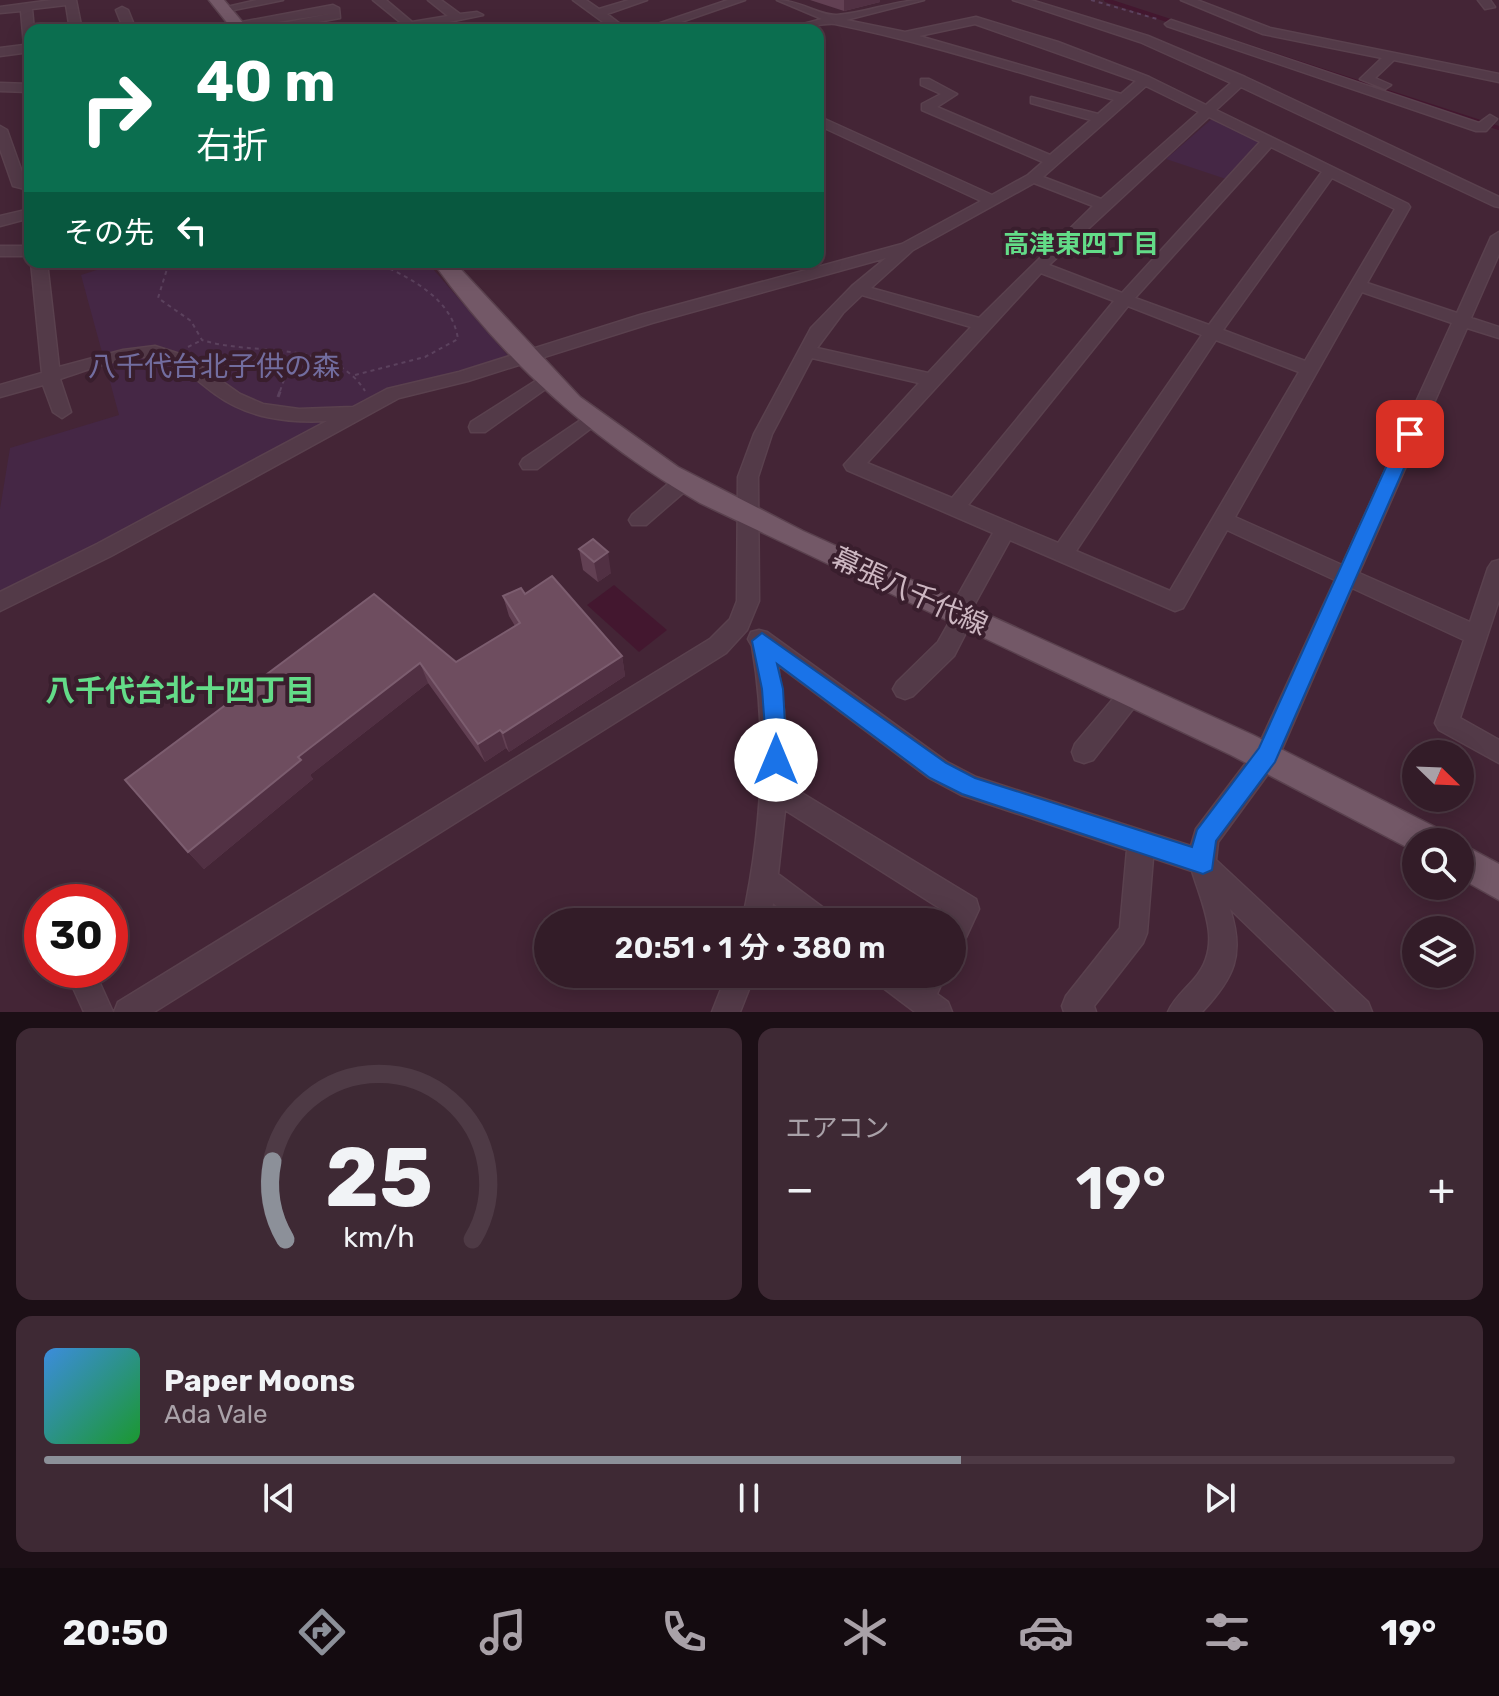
<!DOCTYPE html>
<html lang="ja">
<meta charset="utf-8">
<style>
body{margin:0;font-family:Rubik,"Noto Sans JP",sans-serif;background:#3e2934;color:#f1f3f6;height:100vh;display:flex;flex-direction:column;font-size:30px;white-space:nowrap}
*{box-sizing:border-box;margin:0}
p{font-size:26px;color:#a9a1a8}
.icon{flex:none;width:44px;height:44px;fill:none;stroke:currentColor;stroke-width:2;stroke-linecap:round;stroke-linejoin:round}
.map{position:relative;height:1012px;overflow:hidden}
.details{display:flex;flex-direction:column;gap:16px;padding:16px;background:#1c0f16;flex:1}
.details>*{flex:none}
.banner{position:absolute;left:24px;top:24px;width:800px;height:244px;border-radius:16px;box-shadow:0 4px 20px #0003,0 0 0 2px #4e3a45;background:#0b6e4f;color:#fff;overflow:hidden}
.needle{width:52px;rotate:113deg}
.tools{position:absolute;left:1402px;top:740px;display:grid;gap:16px}
.tools a{display:grid;place-items:center;width:72px;height:72px;border-radius:50%;background:#331c28;box-shadow:0 4px 20px #0003,0 0 0 2px #4e3a45;font-size:40px}
.speed{position:absolute;left:24px;top:884px;display:flex;gap:16px;font-size:40px;font-weight:700;text-align:center}
.speed>*{display:grid;place-content:center;width:104px;height:104px;border-radius:50%;background:#331c28;box-shadow:0 4px 20px #0003,0 0 0 2px #4e3a45;line-height:1}
.speed .limit{border:12px solid #d22;background:#fff;color:#111}
.pin{position:absolute;display:grid;place-items:center;width:68px;height:68px;color:#fff;margin:-34px;border-radius:16px;box-shadow:0 4px 12px #0006}
.me{position:absolute;width:88px;margin:-44px;rotate:0deg;stroke-linejoin:round;filter:drop-shadow(0 0 6px #0008)}
.turn{display:flex;align-items:center;gap:28px;height:168px;padding:0 40px;font-size:36px}
.turn .icon{width:104px;height:104px;stroke-width:2.5}
.turn b{display:block;font-size:56px;line-height:68px}
.then{display:flex;align-items:center;height:76px;padding:0 40px;background:#0003;gap:16px;font-size:30px}
.big{font-size:60px;font-weight:600;line-height:1.1}
.details .card{flex:1;display:flex;flex-direction:column;justify-content:center;gap:12px;min-width:0;padding:0 28px;border-radius:16px;background:#3e2934}
.details .dial{align-items:center;gap:0}
.dial svg{height:208px;overflow:visible;fill:none;stroke:#4e3a45;stroke-width:7;stroke-linecap:round;text-anchor:middle}
.dial text{fill:#f1f3f6;stroke:none}
.song{display:flex;align-items:center;gap:24px}
.cover{width:96px;height:96px;border-radius:12px;background:linear-gradient(135deg,hsl(210 70% 55%),hsl(130 70% 35%))}
.played{height:8px;border-radius:4px;background:linear-gradient(90deg,#8c9099 65%,#4e3a45 65%)}
.keys{display:flex;justify-content:space-around;direction:ltr}
.heat{display:flex;justify-content:space-between;align-items:center;font-size:44px;direction:ltr}
.details .tiles{flex:1;display:grid;gap:16px;grid-template-columns:1fr 1fr}
.card:last-child{grid-column:span 2}
.trip{position:absolute;left:534px;top:908px;width:432px;height:80px;border-radius:40px;background:#331c28;box-shadow:0 4px 20px #0003,0 0 0 2px #4e3a45;font-weight:600;line-height:80px;text-align:center}
.dock{display:flex;height:128px;justify-content:space-around;align-items:center;background:#140b10;color:#a9a1a8}
.dock .icon{width:56px;height:56px}
.dock .current{color:#8c9099}
.dock b{font-size:36px;color:#f1f3f6}
.map>svg:first-child{display:block}
</style>
<div class="map">
<svg width="1499" height="1012" viewBox="0 0 1499 1012">
<rect width="100%" height="100%" fill="#442536"/>
<path fill="#452745" d="M1214 117 1261 141 1226 179 1166 159Z
M122 262H427L510 358 390 390 0 596V509L10 448 119 415 81 275Z"/>
<path fill="#43172f" d="M614 585 667 630 639 652 587 605Z"/>
<g fill="none" stroke-linecap="round" stroke-linejoin="round">
<path stroke="#43172f" stroke-width="4" d="M1106 0 1499 128"/>
<g stroke="#5a414e" stroke-width="3">
<path id="minor" d="M52 0H76L82 30H70L66 5 32 9 34 30H30V52L0 56V48L24 45 21 11 0 13V7Z
M257 0H283L224 12 218 9Z
M373 0H386L412 22 448 16 428 0H441L460 14 477 12 483 15 410 30Z
M573 0H586L599 9 629 0H647L607 14 628 30H614Z
M728 0H745L658 30H640Z
M777 0C799 0 820 16 837 15 867 13 894 0 924 0L846 20 905 32 976 17 1058 42 1149 77 1206 105 1231 83 1140 42 1013 0H1031L1148 36 1245 77 1499 197V207L1494 206 1241 87 1216 110 1408 204 1410 207 1367 283 1457 313 1491 237 1499 232V254L1471 318 1499 327V338L1467 328 1359 573 1470 622 1488 568 1492 562 1499 560V600L1460 718 1499 740V763L1439 730 1435 723 1464 640 1352 588 1276 763 1218 842 1216 860 1368 1002 1372 1012H1337L1230 909C1245 955 1234 978 1202 1012H1168C1174 998 1185 990 1195 978 1223 945 1203 907 1192 871L1153 858 1147 933 1143 943 1094 1006 1096 1012H1064L1062 1006 1066 996 1120 928 1127 850 961 795 929 778 778 665 784 711 787 784 976 899 979 909 962 946 952 950V922H945L949 914 785 810 778 874 829 912 833 922H797L773 903 770 922H742C762 830 768 739 752 646L748 639 751 632 759 630 767 632 947 762 976 777 1191 846 1196 829 1258 747 1335 580 1227 530 1183 608 1175 611 1010 540 972 609 975 615 954 656 913 696 905 699 897 696 893 689 897 682 938 642 951 619 948 613 993 533 847 470 844 465 919 383 812 358 772 434 758 477 759 601 747 630 726 653 154 1012H114L118 1002 710 639 730 619 737 601 738 477 754 434 811 328 852 286 886 258 652 323 468 381 399 398 111 556 0 611V592L97 544 327 421C286 423 248 418 215 394 197 381 179 362 157 358 126 353 89 370 60 379L71 412 62 418 53 412 43 385 0 397V385L42 373 31 262H47L59 367 123 350 155 346 186 356 240 394 263 404 299 409 353 407 387 389 459 372 640 315 902 244 981 201 818 125V116L992 195 1028 175 1043 162 922 110V104L941 94 921 85V79H929L957 94 937 107 1050 155 1091 120 1031 103V97L1098 114 1114 100C1022 74 929 43 835 24 825 22 796 30 781 30L822 19ZM975 24 1136 81 1121 94 919 36ZM1146 86 1199 112 1101 199 1043 177ZM1209 117 1260 142 1122 293 1049 265ZM1271 147 1322 172 1209 325 1135 298ZM1332 178 1395 209 1305 361 1223 330ZM1034 183 1093 206 979 318 871 288 913 250ZM1041 273 1114 301 952 498 867 463ZM1362 292 1452 323 1342 565 1235 517ZM862 295 971 327 928 373 817 348 843 313ZM1128 306 1202 335 1058 543 968 505ZM1216 340 1299 372 1170 591 1076 551Z
M1181 0H1197L1270 28 1499 74V82L1394 60 1375 78 1391 85 1385 89 1360 79 1382 58 1263 34Z
M1478 0H1490L1495 7 1485 9Z
M333 5 339 8 340 18 275 30H248L329 14 237 28 231 24Z
M122 7 128 10 136 30H124L116 10Z
M1171 20 1479 123 1490 115 1497 119 1486 131H1476L1167 26 1165 24Z
M0 83 30 84V92L0 91Z
M0 126 7 130 27 186 25 189 13 186 0 149Z
M30 209V218L0 226V216Z
M0 246H30V256H0Z
M548 373 554 375 557 379 554 383 485 432H471L469 427 471 422Z
M591 413 598 415 600 419 598 423 537 469H523L520 464 523 459Z
M683 475 693 482 690 487 646 525H632L629 520 632 515 676 477Z
M1132 683 1140 686 1144 693 1140 700 1093 760 1084 763 1075 760 1072 752 1075 744 1124 686Z
M65 970H94L113 1012H84Z
M727 974H755L740 1012H712Z
M874 974H911L915 977 917 974H946L937 994 948 1002 952 1012H915L878 984Z"/>
</g>
<g stroke="#5a414e" stroke-width="3">
<path id="major" d="M209 0H224L249 30H233Z
M433 262H454L580 397 678 467 803 531 1253 735 1443 831 1448 842H1416V852L1231 755 700 503C595 442 504 362 433 262Z
M1460 843 1499 864V900L1460 878Z"/>
</g>
<path stroke="#5b415d" stroke-width="2" stroke-dasharray="4 4" stroke-linecap="butt" d="M1091 0 1157 19
M179 262 167 269 158 298 191 321 202 340C255 357 332 338 365 391
M188 347 202 340
M355 375 425 357 458 339C452 298 410 278 376 262
M280 391 293 355"/>
<path stroke="#5b415d" stroke-width="3" stroke-dasharray="6 6" stroke-linecap="butt" d="M278 397 281 389"/>
<use href="#minor" fill="#533a48" fill-rule="evenodd"/>
<use href="#major" fill="#735867" fill-rule="evenodd"/>
</g>
<path fill="#624053" d="M810 0H880V2L844 11Z
M579 549 611 573 598 582 583 570Z
M374 594 456 662 515 626 509 616 503 596 525 594 622 656 625 676 509 752 506 748 485 762 428 683 310 775 313 779 204 869 188 852Z"/>
<path fill="#513043" d="M844 0H880V2L844 11Z
M608 552 611 573 598 582 594 562Z
M622 656 625 676 509 752 503 733Z
M420 663 428 683 310 775 313 779 204 869 188 852 298 757Z
M500 730 506 748 485 762 478 744Z"/>
<path fill="#6e4d5f" stroke="#7c5d6f" stroke-width="2" d="M593 539 608 552 594 562 579 549Z
M552 576 622 656 503 733 500 730 478 744 420 663 298 757 301 760 188 852 125 780 374 594 456 662 520 623 503 596 521 588 525 594Z"/>
<path fill="#1a73e8" stroke="#114b97" stroke-width="2" d="M1410 428 1419 434 1275 762 1216 841 1212 870 1203 874 962 794 930 778 777 664 783 689 787 760 783 768 776 770 768 768 762 689 752 641 762 633 946 763 975 778 1192 847 1197 830 1259 748 1401 434Z"/>
<g text-anchor="middle" stroke-width="8" stroke-linejoin="round" paint-order="stroke">
<g font-size="26" font-weight="bold" fill="#63dc88" stroke="#391e2d">
<text x="1081" y="253">高津東四丁目</text>
</g>
<g font-size="28" fill="#726d9f" stroke="#391e2d">
<text x="214" y="376">八千代台北子供の森</text>
</g>
<g font-size="28" fill="#cdb7c2" stroke="#391e2d">
<text transform="translate(910 591) rotate(25)" y="10">幕張八千代線</text>
</g>
<g font-size="30" font-weight="bold" fill="#63dc88" stroke="#391e2d">
<text x="180" y="701">八千代台北十四丁目</text>
</g>
</g>
</svg>
<div class="tools">
<a><svg class="needle" viewBox="-14 -14 28 28"><path d="M0-13l5 13h-10z" fill="#e53935"/><path d="M0 13l5-13h-10z" fill="#a9a1a8"/></svg></a>
<a><svg class="icon" aria-label="search" viewBox="0 0 24 24"><circle cx="10" cy="10" r="6"/><path d="M15 15l6 6"/></svg></a>
<a><svg class="icon" aria-label="layers" viewBox="0 0 24 24"><path d="M12 4l9 5-9 5-9-5zM3 14l9 5 9-5"/></svg></a>
</div>
<div class="speed"><div class="limit">30</div></div>
<div class="pin" style="left:1410px;top:434px;background:#d93025"><svg class="icon" aria-label="arrive" viewBox="0 0 24 24"><path d="M6 21V4h12l-3 4 3 4H6"/></svg></div>
<svg class="me" style="left:776px;top:760px" viewBox="-20 -20 40 40"><circle r="19" fill="#fff"/><path d="M0-13L10 11 0 6-10 11z" fill="#1a73e8"/></svg>
<div class="trip">20:51 · 1 分 · 380 m</div>
<div class="banner">
<div class="turn"><svg class="icon" aria-label="right" viewBox="0 0 24 24"><path d="M7 20v-9h11M14 6l5 5-5 5"/></svg><div><b>40 m</b>右折</div></div>
<div class="then">その先<svg class="icon" aria-label="left" viewBox="0 0 24 24"><path d="M17 20v-9H6M10 6l-5 5 5 5"/></svg></div>
</div>
</div>
<section class="details">
<div class="tiles">
<div class="card dial"><svg viewBox="0 0 100 80">
<path d="M14 69A42 42 0 1 1 86 69"/>
<path d="M14 69A42 42 0 0 1 9 39" stroke="#8c9099"/>
<text x="50" y="56" font-size="32" font-weight="700">25</text>
<text x="50" y="72" font-size="11">km/h</text>
</svg></div>
<div class="card"><p>エアコン</p>
<div class="heat"><a>−</a><b class="big">19°</b><a>+</a></div>
</div>
<div class="card">
<div class="song"><i class="cover"></i><div><b>Paper Moons</b><p>Ada Vale</p></div></div>
<div class="played"></div>
<div class="keys"><svg class="icon" aria-label="previous" viewBox="0 0 24 24"><path d="M18 5L8 12l10 7zM5 5v14"/></svg><svg class="icon" aria-label="pause" viewBox="0 0 24 24"><path d="M8 5v14M16 5v14"/></svg><svg class="icon" aria-label="next" viewBox="0 0 24 24"><path d="M6 5l10 7-10 7zM19 5v14"/></svg></div>
</div>
</div>
</section>
<nav class="dock">
<b>20:50</b>
<svg class="icon current" aria-label="directions" viewBox="0 0 24 24"><path d="M12 3l9 9-9 9-9-9zM9 14v-3h6M13 9l2 2-2 2"/></svg>
<svg class="icon" aria-label="music" viewBox="0 0 24 24"><path d="M9 18V5l10-2v13"/><circle cx="6" cy="18" r="3"/><circle cx="16" cy="16" r="3"/></svg>
<svg class="icon" aria-label="phone" viewBox="0 0 24 24"><path d="M5 4h4l2 5-3 2q2 4 5 5l2-3 5 2v4C11 20 4 13 5 4z"/></svg>
<svg class="icon" aria-label="climate" viewBox="0 0 24 24"><path d="M12 3v18M4 7l16 10M4 17L20 7"/></svg>
<svg class="icon" aria-label="car" viewBox="0 0 24 24"><path d="M5 17H2v-5l4-1 3-4h7l3 4 3 1v5h-3M9 17h6M6 11h13"/><circle cx="7" cy="17" r="2"/><circle cx="17" cy="17" r="2"/></svg>
<svg class="icon" aria-label="filters" viewBox="0 0 24 24"><path d="M4 7h16M4 17h16"/><circle cx="9" cy="7" r="2"/><circle cx="15" cy="17" r="2"/></svg>
<b>19°</b>
</nav>
